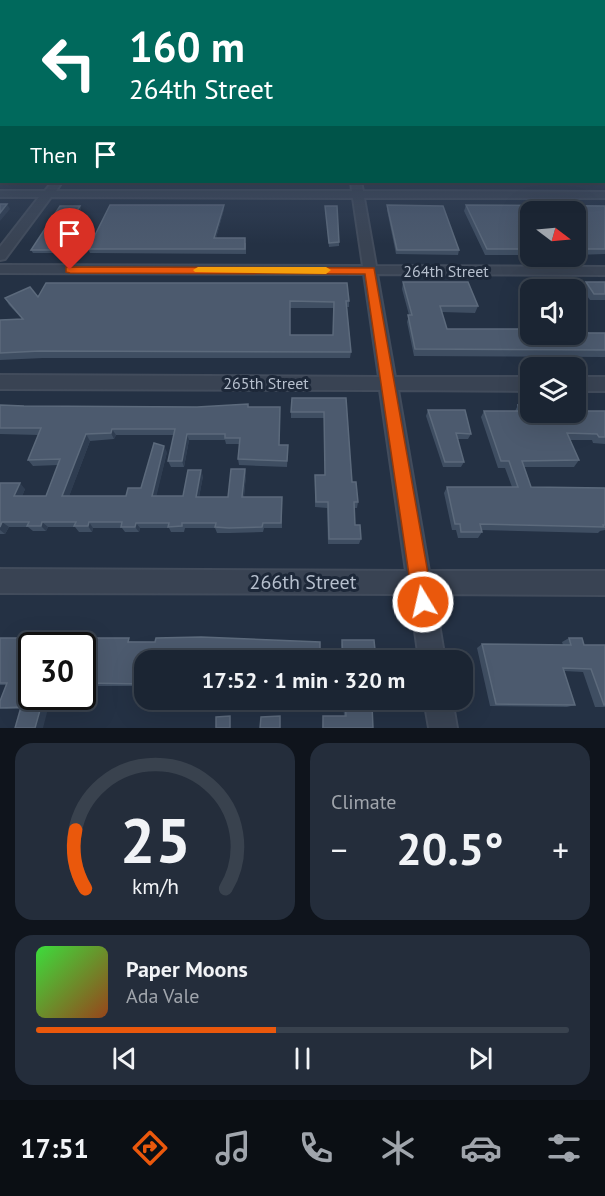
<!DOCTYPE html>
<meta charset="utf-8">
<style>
body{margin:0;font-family:"PT Sans",sans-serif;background:#242d3b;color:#f1f3f6;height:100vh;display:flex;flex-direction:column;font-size:22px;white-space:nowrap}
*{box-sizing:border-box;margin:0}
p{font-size:20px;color:#a0a5ac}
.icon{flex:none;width:33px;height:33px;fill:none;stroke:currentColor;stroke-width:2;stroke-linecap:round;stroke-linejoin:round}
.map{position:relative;height:728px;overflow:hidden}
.side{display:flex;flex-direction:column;gap:15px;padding:15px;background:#0f141c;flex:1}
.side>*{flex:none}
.banner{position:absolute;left:0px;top:0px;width:606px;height:183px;box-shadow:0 6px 24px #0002,0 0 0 2px #39424e;background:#00695c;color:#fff;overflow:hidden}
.needle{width:39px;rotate:106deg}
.tools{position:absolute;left:520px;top:201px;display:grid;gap:12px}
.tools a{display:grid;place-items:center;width:66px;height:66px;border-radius:12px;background:#1b2533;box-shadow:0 6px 24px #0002,0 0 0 2px #39424e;font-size:30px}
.speed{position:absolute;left:18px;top:632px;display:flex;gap:12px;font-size:30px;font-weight:700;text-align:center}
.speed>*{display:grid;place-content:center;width:78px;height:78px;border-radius:50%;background:#1b2533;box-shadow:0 6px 24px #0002,0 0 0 2px #39424e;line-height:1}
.speed .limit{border:3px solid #111;border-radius:9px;background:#fff;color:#111}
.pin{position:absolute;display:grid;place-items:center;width:51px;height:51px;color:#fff;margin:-62px -26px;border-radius:50% 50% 50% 0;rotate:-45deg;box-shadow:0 0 6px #0007}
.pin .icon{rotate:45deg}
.me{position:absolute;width:66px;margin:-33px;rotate:351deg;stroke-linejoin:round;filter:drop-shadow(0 0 4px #0008)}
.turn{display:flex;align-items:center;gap:21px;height:126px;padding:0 30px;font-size:27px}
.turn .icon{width:78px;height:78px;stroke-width:2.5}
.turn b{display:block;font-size:42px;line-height:51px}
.then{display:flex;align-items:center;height:57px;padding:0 30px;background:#0003;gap:12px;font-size:22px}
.big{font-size:45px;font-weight:700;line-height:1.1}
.side .card{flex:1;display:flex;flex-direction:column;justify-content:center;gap:9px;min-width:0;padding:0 21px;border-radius:18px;background:#242d3b}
.side .dial{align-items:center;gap:0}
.dial svg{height:156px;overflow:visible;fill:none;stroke:#39424e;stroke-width:7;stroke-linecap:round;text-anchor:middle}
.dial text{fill:#f1f3f6;stroke:none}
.song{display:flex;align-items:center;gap:18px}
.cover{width:72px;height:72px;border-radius:9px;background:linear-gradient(135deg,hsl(120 70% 55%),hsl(20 70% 35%))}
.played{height:6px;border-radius:3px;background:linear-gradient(90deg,#ea580c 45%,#39424e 45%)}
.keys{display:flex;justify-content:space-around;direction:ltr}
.heat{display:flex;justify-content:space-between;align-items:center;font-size:33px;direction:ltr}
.side .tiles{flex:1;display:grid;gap:15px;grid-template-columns:1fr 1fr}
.card:last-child{grid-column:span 2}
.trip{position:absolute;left:134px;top:650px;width:339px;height:60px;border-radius:18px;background:#1b2533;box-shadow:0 6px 24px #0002,0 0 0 2px #39424e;font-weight:700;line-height:60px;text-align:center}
.dock{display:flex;height:96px;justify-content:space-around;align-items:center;background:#0b0f14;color:#a0a5ac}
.dock .icon{width:42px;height:42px}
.dock .selected{color:#ea580c}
.dock b{font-size:27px;color:#f1f3f6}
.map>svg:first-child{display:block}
</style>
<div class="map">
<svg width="605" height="728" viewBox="0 0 605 728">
<rect width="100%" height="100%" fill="#243144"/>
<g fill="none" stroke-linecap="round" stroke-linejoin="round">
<g stroke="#424c5c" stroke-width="4">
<path id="minor" d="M0 142H2V145H0Z
M604 142H605V146H604Z
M52 182H62L56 191H352L351 182H361L363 191 605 192V198H364L376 266 605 267V275L377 274 395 377H531V391L398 390 429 571H605V595L434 594 445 660H419L410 594 0 593V569L406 571 380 390 0 389V375L379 377 364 274 0 273V265L363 266 353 198 51 197 5 259 0 260V247L39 197H0V191H45Z
M576 377H605V391H576Z
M424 699H452L457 728H429Z"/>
</g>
<use href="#minor" fill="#394353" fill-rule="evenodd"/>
</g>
<path fill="#3f4e62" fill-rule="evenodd" d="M8 182H31L29 183 13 184 12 182Z
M120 182H334V183H120Z
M387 205 459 250 458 255 396 254 387 210Z
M466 205 605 206V254L576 255V212H531V255H485L464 211Z
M80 206 81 209 54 253H33L31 250Z
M325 206 339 242V246L329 247Z
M224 209 216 238 246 243V254L90 253 88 249Z
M403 282 478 306 475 313 442 312 447 329 605 333V357L414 356 407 322 409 315 402 289Z
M586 282H605V300H590L582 289Z
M38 297 349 301V307H347L351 352 350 358H43L0 360V320L22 319 9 305 5 298ZM290 308H333V335H290Z
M346 398 352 482 358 502 357 508H354L355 525 361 539 359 544H328L327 508 315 507V481L325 475 324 418H291V412Z
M248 404V407H280L279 445H288L287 467 239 465 238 459 240 444H226L225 440H189L184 467H171L168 461 174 435H116L114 439 90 441 69 496H126L141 488 167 452 156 496H183L203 476 199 497H228L245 469 246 475 244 497H282V528H264L263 532 230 533H217L215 528H185L184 532H171L169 528H140L139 532H125L122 528H93L92 532H79L75 527H48L46 531H33L28 527H9L5 534H0V483L25 489 22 496H46L58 465 33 466 28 460 39 435 0 434V405L24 406 197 407Z
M518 405 531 412 605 411V444L593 443 592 440H570L579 460 574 467H524L531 487 605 488V530L600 531 598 533 481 530 482 532 478 538H458L456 530H452L444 493 447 487H512L505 468H498L481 417 484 411H515Z
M428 410 471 434 468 439H457L464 462 461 467H443L426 416Z
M201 637 144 660V686H90L85 705H49L21 709H6L0 708V701L6 685H0V638L155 642Z
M569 638 584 645H605V707H595L583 672 564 671 575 705 567 707 490 706 477 648 482 644 563 645 562 642Z
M342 640 376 660H342L341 645Z
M343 699H379L380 705 377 707H372L373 728H322L323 716H344Z
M287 708H321L320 710H288Z"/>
<path fill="#2f3d51" d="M7 204 10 209 0 221V213Z
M224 205V209L215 242 214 238Z
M80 206 81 209 54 253 53 250Z
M112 429 116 435 114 439 111 433Z
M86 434 90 441 67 502 62 496Z
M187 434 189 440 184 467 182 461Z
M164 446 167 452 155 502 152 496Z
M245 469 246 475 243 502 242 497Z
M201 470 203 476 198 503 196 497Z
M20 483 25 489 20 502 14 496Z
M2 522 9 527 5 534 0 530V527Z
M42 522 48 527 46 531 41 526Z
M89 522 93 528 92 532 88 526Z
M136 523 140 528 139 532 135 527Z
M84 683 90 686 85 705 79 704 81 696H82V690Z
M42 703 49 705 43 728H35Z"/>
<path fill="#4c5a6e" stroke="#5c6a7c" stroke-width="1.5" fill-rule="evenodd" d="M0 143H2V178H0Z
M604 145H605V176H604Z
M0 204H7L0 213Z
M110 205H224L214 238H245V249H88Z
M387 205 443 206 459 250H397Z
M466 205 605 206V249H576V212H531V249H487Z
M60 206H80L53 250H31Z
M325 206H337L339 242 329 243Z
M403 282H468L478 306H440L447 329H531V334H576V331L589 333H605V350L415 349 408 315H412Z
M586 282H605V294H594Z
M46 283H347L349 301H346L351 352 40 351 0 353V320L23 319 5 298 30 287 38 297ZM290 301 334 302 333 335H290Z
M292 398H346L352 482H356L358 502H354L355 525H360L361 539H329L328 502H316L315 475H325L324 412H291Z
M248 404V407H280L279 445H288L287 461 238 459 240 438H225V434H187L182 461H168L175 429H112L111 433 86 434 62 496H126L128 488H141L154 443 164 446 152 496H183L188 470H201L196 497H228L231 469H245L242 497H282L281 523H263L262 527 229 528 215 527 216 523H182V526L168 527 169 523H136L135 527H121L122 522H89L88 526H74L76 522H42L41 526H27L29 522H2L0 527V483H20L14 496H46L60 459 28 460 41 428H0V405L24 406 197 407Z
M518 405 531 406V412H576V411H605V437H599L597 434 567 433 579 460 522 461 531 487 605 488V525H603L604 527 480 524 482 532H461L460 524H455L447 487H518L509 461H501L484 411H520Z
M428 410H465L471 434 456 433 464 462H445Z
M201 637 320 642V660H144V684L84 683 82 690V645H32V696H81L79 704 42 703 35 728H15L21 707 0 708V701L7 683H0V638H129L128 642H155L156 638Z
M569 638H582L584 645H605V705H604L591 669 563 668 575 705 496 704 482 644 571 645Z
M342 640H374L376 660H343Z
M287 699H321V708H287Z
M345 699H379L380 705H372L373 728H323V716H346Z
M230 716V728H216V717Z
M280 716V728H260L261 717Z"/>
<linearGradient id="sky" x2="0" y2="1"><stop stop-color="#141b25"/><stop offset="0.58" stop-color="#3f4e67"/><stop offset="1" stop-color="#3f4e67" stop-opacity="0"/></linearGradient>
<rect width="605" height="244" fill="url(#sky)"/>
<path fill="#ea580c" stroke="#983908" stroke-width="1.5" d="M66 267 374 268 433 602 430 609 423 612 416 609 413 602 365 274 70 273 66 272Z"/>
<path fill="#f59e0b" d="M198 267H326L331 270 326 274 195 272 193 270Z"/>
<g text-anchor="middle" stroke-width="6" stroke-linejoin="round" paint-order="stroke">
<g font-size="16" fill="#b6bfcd" stroke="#1d2839">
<text x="446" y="277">264th Street</text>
<text x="266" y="389">265th Street</text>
</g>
<g font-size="20" fill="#b6bfcd" stroke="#1d2839">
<text x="303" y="589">266th Street</text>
</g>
</g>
</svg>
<div class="tools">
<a><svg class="needle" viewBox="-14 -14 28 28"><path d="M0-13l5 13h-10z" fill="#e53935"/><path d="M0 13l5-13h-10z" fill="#a0a5ac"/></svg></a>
<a><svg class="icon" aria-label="sound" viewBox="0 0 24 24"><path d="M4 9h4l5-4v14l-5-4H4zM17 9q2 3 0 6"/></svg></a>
<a><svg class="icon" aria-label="layers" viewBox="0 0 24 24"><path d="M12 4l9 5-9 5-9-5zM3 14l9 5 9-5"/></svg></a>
</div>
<div class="speed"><div class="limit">30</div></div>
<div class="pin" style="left:70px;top:270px;background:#d93025"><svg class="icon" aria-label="arrive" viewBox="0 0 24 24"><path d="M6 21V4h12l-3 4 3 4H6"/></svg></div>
<svg class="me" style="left:423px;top:602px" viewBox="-20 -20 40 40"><circle r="17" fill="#ea580c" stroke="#fff" stroke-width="3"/><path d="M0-11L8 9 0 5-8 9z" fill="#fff"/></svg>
<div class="trip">17:52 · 1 min · 320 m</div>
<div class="banner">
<div class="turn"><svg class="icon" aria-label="left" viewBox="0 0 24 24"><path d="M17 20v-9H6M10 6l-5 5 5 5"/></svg><div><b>160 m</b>264th Street</div></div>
<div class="then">Then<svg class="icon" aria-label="arrive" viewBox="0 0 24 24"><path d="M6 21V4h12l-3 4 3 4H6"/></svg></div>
</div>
</div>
<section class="side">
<div class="tiles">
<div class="card dial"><svg viewBox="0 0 100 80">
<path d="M14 69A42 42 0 1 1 86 69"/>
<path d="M14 69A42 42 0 0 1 9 39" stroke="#ea580c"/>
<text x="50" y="56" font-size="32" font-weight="700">25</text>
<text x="50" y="72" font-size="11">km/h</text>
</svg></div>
<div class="card"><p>Climate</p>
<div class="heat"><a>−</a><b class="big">20.5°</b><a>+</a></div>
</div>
<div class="card">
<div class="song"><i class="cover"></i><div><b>Paper Moons</b><p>Ada Vale</p></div></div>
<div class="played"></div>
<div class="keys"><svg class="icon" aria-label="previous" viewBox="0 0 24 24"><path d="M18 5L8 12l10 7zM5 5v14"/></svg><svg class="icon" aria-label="pause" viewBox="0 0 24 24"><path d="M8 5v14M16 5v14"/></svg><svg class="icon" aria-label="next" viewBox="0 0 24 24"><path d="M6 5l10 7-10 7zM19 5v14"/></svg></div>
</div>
</div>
</section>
<nav class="dock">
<b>17:51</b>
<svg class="icon selected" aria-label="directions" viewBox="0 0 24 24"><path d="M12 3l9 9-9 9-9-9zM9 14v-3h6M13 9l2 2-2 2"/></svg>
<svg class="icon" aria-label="music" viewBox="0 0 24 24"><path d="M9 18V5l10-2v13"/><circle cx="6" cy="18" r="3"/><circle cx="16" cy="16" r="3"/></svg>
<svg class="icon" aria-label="phone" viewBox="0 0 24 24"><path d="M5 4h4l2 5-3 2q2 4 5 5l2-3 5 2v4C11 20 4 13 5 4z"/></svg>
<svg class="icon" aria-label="climate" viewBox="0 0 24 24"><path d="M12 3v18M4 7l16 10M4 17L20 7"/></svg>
<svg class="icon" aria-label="car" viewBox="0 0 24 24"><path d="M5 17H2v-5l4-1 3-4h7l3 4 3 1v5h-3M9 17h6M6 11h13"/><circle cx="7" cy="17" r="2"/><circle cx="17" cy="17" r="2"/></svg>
<svg class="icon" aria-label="filters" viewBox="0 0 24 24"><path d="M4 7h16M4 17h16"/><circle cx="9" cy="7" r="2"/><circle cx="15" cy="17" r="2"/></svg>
</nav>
